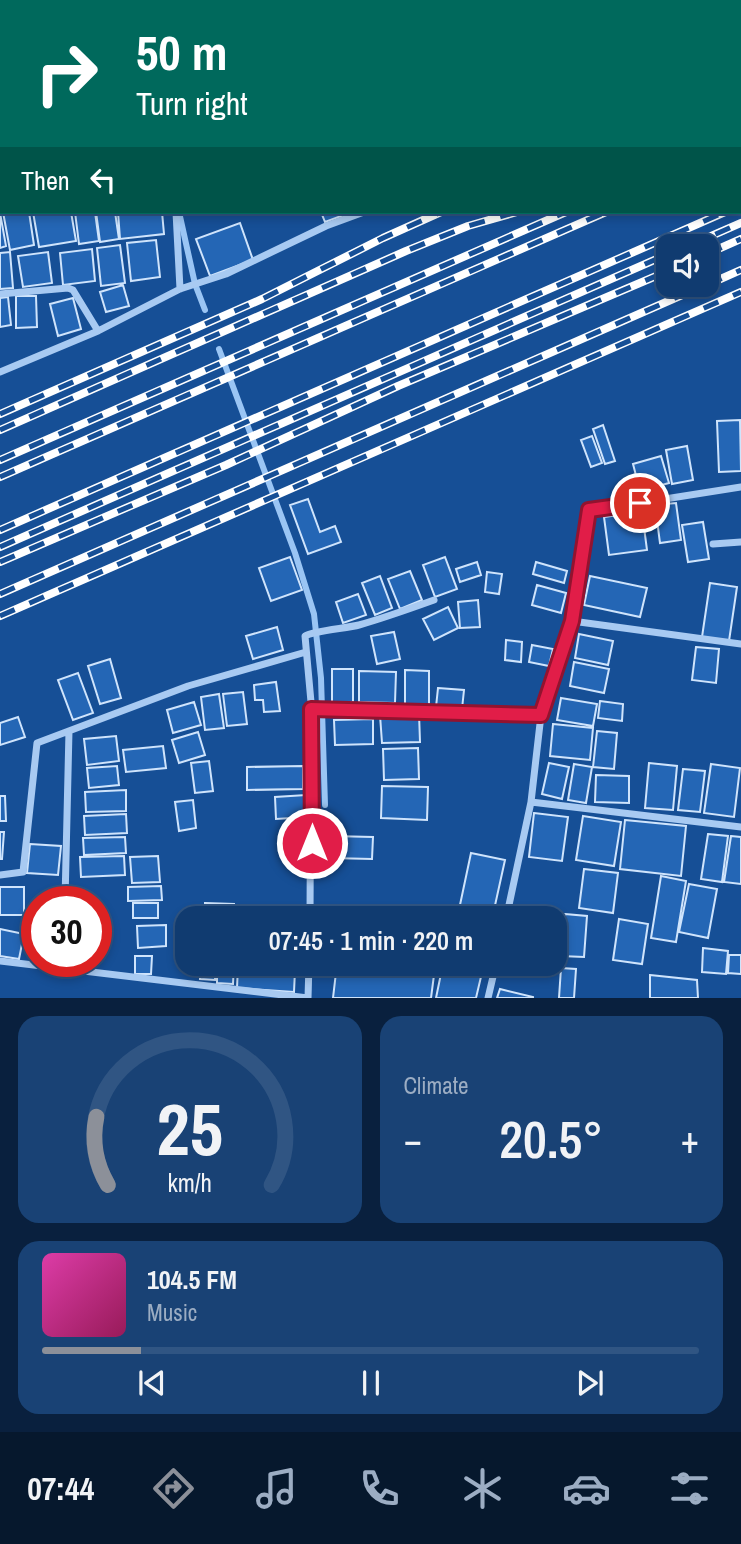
<!DOCTYPE html>
<meta charset="utf-8">
<style>
body{margin:0;font-family:"Archivo Narrow",sans-serif;background:#194275;color:#f1f3f6;height:100vh;display:flex;flex-direction:column;font-size:26px;white-space:nowrap}
*{box-sizing:border-box;margin:0}
p{font-size:23px;color:#9cadc3}
.icon{flex:none;width:38px;height:38px;fill:none;stroke:currentColor;stroke-width:2;stroke-linecap:round;stroke-linejoin:round}
.map{position:relative;height:998px;overflow:hidden}
.drawer{display:flex;flex-direction:column;gap:18px;padding:18px;background:#09203e;flex:1}
.drawer>*{flex:none}
.banner{position:absolute;left:0px;top:0px;width:742px;height:214px;box-shadow:0 4px 10px #0003,0 0 0 2px #305583;background:#00695c;color:#fff;overflow:hidden}
.fabs{position:absolute;left:656px;top:234px;display:grid;gap:14px}
.fabs a{display:grid;place-items:center;width:63px;height:63px;border-radius:14px;background:#103b70;box-shadow:0 4px 10px #0003,0 0 0 2px #305583;font-size:35px}
.speed{position:absolute;left:21px;top:886px;display:flex;gap:14px;font-size:35px;font-weight:700;text-align:center}
.speed>*{display:grid;place-content:center;width:91px;height:91px;border-radius:50%;background:#103b70;box-shadow:0 4px 10px #0003,0 0 0 2px #305583;line-height:1}
.speed .limit{border:10px solid #d22;background:#fff;color:#111}
.pin{position:absolute;display:grid;place-items:center;width:60px;height:60px;color:#fff;margin:-30px;border:4px solid #fff;border-radius:50%;box-shadow:0 2px 7px #0007}
.me{position:absolute;width:77px;margin:-38px;rotate:0deg;stroke-linejoin:round;filter:drop-shadow(0 0 5px #0008)}
.turn{display:flex;align-items:center;gap:24px;height:147px;padding:0 21px;font-size:32px}
.turn .icon{width:91px;height:91px;stroke-width:2.5}
.turn b{display:block;font-size:49px;line-height:60px}
.then{display:flex;align-items:center;height:66px;padding:0 21px;background:#0003;gap:14px;font-size:26px}
.big{font-size:52px;font-weight:600;line-height:1.1}
.drawer .tile{flex:1;display:flex;flex-direction:column;justify-content:center;gap:10px;min-width:0;padding:0 24px;border-radius:21px;background:#194275}
.drawer .dial{align-items:center;gap:0}
.dial svg{height:182px;overflow:visible;fill:none;stroke:#305583;stroke-width:7;stroke-linecap:round;text-anchor:middle}
.dial text{fill:#f1f3f6;stroke:none}
.song{display:flex;align-items:center;gap:21px}
.cover{width:84px;height:84px;border-radius:10px;background:linear-gradient(135deg,hsl(320 70% 55%),hsl(330 70% 35%))}
.played{height:7px;border-radius:4px;background:linear-gradient(90deg,#8c9099 15%,#305583 15%)}
.keys{display:flex;justify-content:space-around;direction:ltr}
.heat{display:flex;justify-content:space-between;align-items:center;font-size:38px;direction:ltr}
.drawer .tiles{flex:1;display:grid;gap:18px;grid-template-columns:1fr 1fr}
.tile:last-child{grid-column:span 2}
.trip{position:absolute;left:175px;top:906px;width:392px;height:70px;border-radius:21px;background:#103b70;box-shadow:0 4px 10px #0003,0 0 0 2px #305583;font-weight:600;line-height:70px;text-align:center}
.menu{display:flex;height:112px;justify-content:space-around;align-items:center;background:#06182d;color:#9cadc3}
.menu .icon{width:49px;height:49px}
.menu .selected{color:#8c9099}
.menu b{font-size:32px;color:#f1f3f6}
.map>svg:first-child{display:block}
</style>
<div class="map">
<svg width="741" height="998" viewBox="0 0 741 998">
<rect width="100%" height="100%" fill="#164f96"/>
<g fill="none" stroke-linecap="round" stroke-linejoin="round">
<path stroke="#9ac5f4" stroke-width="6" d="M163 0 164 2
M179 212 195 284 205 310
M219 349 295 553 314 614 321 678 325 805"/>
</g>
<path fill="#2466b5" stroke="#cfe4fc" stroke-width="2" d="M9 0H43L44 2H10Z
M106 0H153L154 2H107Z
M177 0H228V2H177Z
M250 0H301V2H250Z
M405 0H449L444 2Z
M536 0H562L563 2H536Z
M0 96H2L0 126Z
M2 135V166L0 136Z
M0 171 2 178 0 204Z
M3 212H29L34 245 10 250Z
M33 212H71L76 241 39 247Z
M75 212H95L99 241 79 244Z
M96 212H115L119 239 100 242Z
M118 212H162L164 234 120 239Z
M321 212H352L325 222Z
M0 213 6 246 0 248Z
M240 223 253 260 210 276 196 239Z
M156 240 160 277 131 281 127 243Z
M120 245 125 283 101 286 97 248Z
M92 249 95 281 63 285 60 253Z
M10 252 13 288 0 289V253Z
M48 252 52 283 23 287 18 256Z
M123 285 129 306 106 312 100 292Z
M16 296H36L37 327 16 328Z
M8 297 11 325 0 327V298Z
M73 298 81 329 58 336 50 304Z
M740 420 741 471 719 472 717 421Z
M603 425 615 461 605 464 593 429Z
M592 436 602 463 591 467 581 440Z
M687 446 693 480 672 484 666 450Z
M661 456 669 483 640 491 633 464Z
M308 499 320 532 335 526 341 542 308 554 290 505Z
M676 503 681 540 660 543 655 505Z
M642 512 647 550 609 555 604 517Z
M703 522 709 559 688 562 682 525Z
M290 557 302 590 271 601 259 568Z
M445 557 457 589 435 597 423 565Z
M477 562 481 575 460 582 456 569Z
M536 562 567 571 564 583 533 574Z
M410 571 422 600 400 609 388 579Z
M487 572 502 574 499 594 485 592Z
M380 576 392 608 375 615 362 583Z
M590 576 647 588 640 617 584 605Z
M710 583 737 587 729 641 702 637Z
M537 585 566 593 561 613 532 605Z
M358 594 366 615 343 623 336 602Z
M478 600 480 627 460 628 458 602Z
M448 607 458 628 434 640 423 619Z
M277 627 283 650 253 659 246 636Z
M394 632 400 659 377 664 371 636Z
M579 634 613 641 608 665 575 658Z
M506 640 522 642 521 662 505 660Z
M532 645 553 649 549 666 529 662Z
M696 647 719 649 716 683 692 680Z
M110 659 121 698 100 704 88 666Z
M574 662 609 669 604 693 570 686Z
M332 669H353V702H332Z
M405 670 429 671V707L405 706Z
M359 671 396 672 395 703 359 702Z
M78 673 93 713 73 720 58 680Z
M276 682 280 711 264 712 263 700H255L254 685Z
M438 688 464 690 462 709 436 707Z
M243 692 247 724 227 726 223 694Z
M219 694 224 728 205 730 201 697Z
M561 698 597 704 593 726 557 720Z
M600 701 623 704 622 721 598 718Z
M194 702 201 725 173 733 167 710Z
M419 713 420 742 382 743 380 715Z
M18 717 25 737 0 745V723Z
M373 719V744L335 745 334 720Z
M553 724 593 728 590 760 550 756Z
M597 731 617 733 614 769 593 767Z
M198 732 205 755 179 763 172 740Z
M116 736 119 761 87 765 84 739Z
M163 746 166 768 126 772 123 750Z
M418 748 419 779 384 780 383 749Z
M209 761 213 791 195 793 191 763Z
M549 763 569 767 562 799 542 794Z
M649 763 677 766 673 810 645 808Z
M574 764 592 767 586 803 568 800Z
M711 764 740 768 734 817 704 813Z
M117 766 119 785 89 788 87 768Z
M303 766V789L247 790V767Z
M683 769 705 771 700 812 678 810Z
M596 775 629 776V803L595 802Z
M382 786 428 787 427 820 381 818Z
M126 790V811L86 812 85 792Z
M306 795 307 817 276 819 275 797Z
M0 796H5L6 821H0Z
M193 800 196 828 179 831 175 802Z
M534 813 568 817 562 861 529 857Z
M126 814 127 833 85 835 84 816Z
M583 816 621 822 614 866 576 860Z
M625 820 686 826 681 876 620 869Z
M0 832H4L2 859H0Z
M708 834 728 836 722 882 701 879Z
M331 836 373 837 372 859 331 858Z
M731 836 741 837V884L724 882Z
M125 837 126 853 84 855 83 838Z
M30 844 61 846 58 875 27 873Z
M471 853 505 860 492 919H457Z
M124 856 125 875 81 877 80 857Z
M158 856 160 882 132 883 130 857Z
M584 869 618 873 613 913 579 908Z
M661 876 686 881 676 942 651 938Z
M689 884 717 889 708 938 679 932Z
M161 886 162 900 128 901V887Z
M0 887H24V915H0Z
M133 903H158V918H133Z
M205 903 234 904 233 919H205Z
M239 906 268 909 267 919H238Z
M565 914 587 916 584 957 561 956Z
M619 919 648 924 642 964 613 960Z
M166 925V946L138 948 137 926Z
M0 929 24 934 19 959 0 956Z
M703 948 728 951 726 974 702 972Z
M729 955H741V974L728 973Z
M135 956H152L151 974H135Z
M43 961H69V965Z
M201 964H216L215 980 200 979Z
M217 964H234L233 984 217 983Z
M337 964H355L434 975 431 998H333Z
M443 964H484L476 998H436Z
M503 964H544L542 976 502 968Z
M238 966 295 970 294 992 237 988Z
M561 968 576 969 574 998H559Z
M650 975 697 980 698 998H650Z
M500 989 533 997V998H497Z"/>
<g fill="none" stroke-linecap="round" stroke-linejoin="round">
<path stroke="#a8caf2" stroke-width="7" d="M159 0V2
M237 0V2
M460 0V2
M576 0 577 2
M659 0 660 2
M334 2 339 0
M740 34H741
M0 210 2 209
M176 212 180 289
M0 294 68 288 73 290 98 331
M0 372 98 331 180 289 226 274 326 226 364 212
M713 544 741 542
M572 621 741 644
M311 709 541 715
M531 802 541 715 572 621 589 511 741 487
M0 875 23 872 37 743 188 686 306 652
M65 901 69 731
M310 919 311 702 305 636C312 631 348 628 359 625 384 618 409 609 434 600
M506 919 531 802 741 827
M0 961 308 998 309 964
M488 998 496 964"/>
<g stroke="#fff" stroke-width="8">
<path id="rail" d="M740 102H741
M740 136 741 135
M740 155 741 154
M740 205H741
M686 247 741 223
M707 254 741 239
M707 285 741 270
M0 414 262 299 383 238 441 212
M0 430 406 251 468 226 517 212
M0 460 566 212
M0 477 606 212
M0 530 725 212
M0 547 668 254
M0 562 226 465 398 386 668 271
M0 594 705 285
M0 616 741 292"/>
</g>
<use href="#rail" stroke="#164f96" stroke-width="5" stroke-dasharray="16" stroke-linecap="butt"/>
</g>
<g fill="none" stroke-linecap="round" stroke-linejoin="round">
<g stroke="#92132f" stroke-width="18">
<path id="route" d="M312 843 311 709 541 715 572 621 589 510 640 503"/>
</g>
<use href="#route" stroke="#e11d48" stroke-width="12"/>
</g>
</svg>
<div class="fabs">
<a><svg class="icon" aria-label="sound" viewBox="0 0 24 24"><path d="M4 9h4l5-4v14l-5-4H4zM17 9q2 3 0 6"/></svg></a>
</div>
<div class="speed"><div class="limit">30</div></div>
<div class="pin" style="left:640px;top:503px;background:#d93025"><svg class="icon" aria-label="arrive" viewBox="0 0 24 24"><path d="M6 21V4h12l-3 4 3 4H6"/></svg></div>
<svg class="me" style="left:312px;top:843px" viewBox="-20 -20 40 40"><circle r="17" fill="#e11d48" stroke="#fff" stroke-width="3"/><path d="M0-11L8 9 0 5-8 9z" fill="#fff"/></svg>
<div class="trip">07:45 · 1 min · 220 m</div>
<div class="banner">
<div class="turn"><svg class="icon" aria-label="right" viewBox="0 0 24 24"><path d="M7 20v-9h11M14 6l5 5-5 5"/></svg><div><b>50 m</b>Turn right</div></div>
<div class="then">Then<svg class="icon" aria-label="left" viewBox="0 0 24 24"><path d="M17 20v-9H6M10 6l-5 5 5 5"/></svg></div>
</div>
</div>
<section class="drawer">
<div class="tiles">
<div class="tile dial"><svg viewBox="0 0 100 80">
<path d="M14 69A42 42 0 1 1 86 69"/>
<path d="M14 69A42 42 0 0 1 9 39" stroke="#8c9099"/>
<text x="50" y="56" font-size="32" font-weight="700">25</text>
<text x="50" y="72" font-size="11">km/h</text>
</svg></div>
<div class="tile"><p>Climate</p>
<div class="heat"><a>−</a><b class="big">20.5°</b><a>+</a></div>
</div>
<div class="tile">
<div class="song"><i class="cover"></i><div><b>104.5 FM</b><p>Music</p></div></div>
<div class="played"></div>
<div class="keys"><svg class="icon" aria-label="previous" viewBox="0 0 24 24"><path d="M18 5L8 12l10 7zM5 5v14"/></svg><svg class="icon" aria-label="pause" viewBox="0 0 24 24"><path d="M8 5v14M16 5v14"/></svg><svg class="icon" aria-label="next" viewBox="0 0 24 24"><path d="M6 5l10 7-10 7zM19 5v14"/></svg></div>
</div>
</div>
</section>
<nav class="menu">
<b>07:44</b>
<svg class="icon selected" aria-label="directions" viewBox="0 0 24 24"><path d="M12 3l9 9-9 9-9-9zM9 14v-3h6M13 9l2 2-2 2"/></svg>
<svg class="icon" aria-label="music" viewBox="0 0 24 24"><path d="M9 18V5l10-2v13"/><circle cx="6" cy="18" r="3"/><circle cx="16" cy="16" r="3"/></svg>
<svg class="icon" aria-label="phone" viewBox="0 0 24 24"><path d="M5 4h4l2 5-3 2q2 4 5 5l2-3 5 2v4C11 20 4 13 5 4z"/></svg>
<svg class="icon" aria-label="climate" viewBox="0 0 24 24"><path d="M12 3v18M4 7l16 10M4 17L20 7"/></svg>
<svg class="icon" aria-label="car" viewBox="0 0 24 24"><path d="M5 17H2v-5l4-1 3-4h7l3 4 3 1v5h-3M9 17h6M6 11h13"/><circle cx="7" cy="17" r="2"/><circle cx="17" cy="17" r="2"/></svg>
<svg class="icon" aria-label="filters" viewBox="0 0 24 24"><path d="M4 7h16M4 17h16"/><circle cx="9" cy="7" r="2"/><circle cx="15" cy="17" r="2"/></svg>
</nav>
